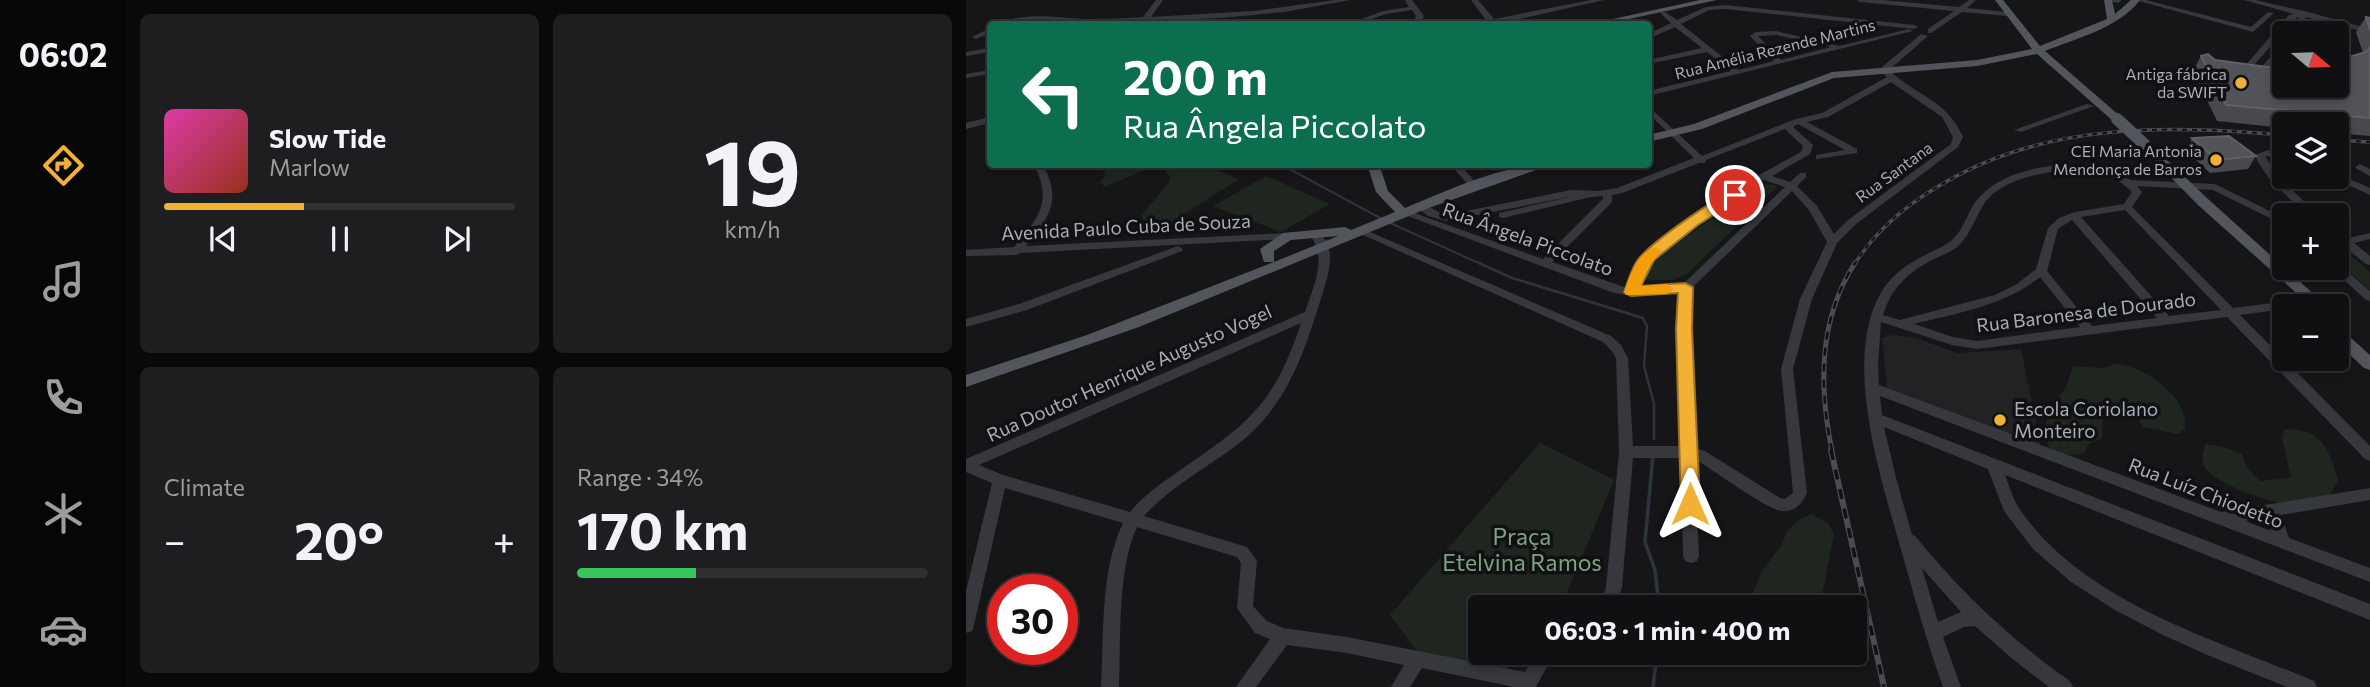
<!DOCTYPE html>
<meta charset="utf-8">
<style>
body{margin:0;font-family:Commissioner,sans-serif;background:#1e1e20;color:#f1f3f6;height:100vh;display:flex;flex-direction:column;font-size:26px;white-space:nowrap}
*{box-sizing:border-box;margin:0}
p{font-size:23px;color:#9c9d9f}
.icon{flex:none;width:38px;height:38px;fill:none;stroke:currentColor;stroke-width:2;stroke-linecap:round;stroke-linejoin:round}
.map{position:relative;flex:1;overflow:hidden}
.details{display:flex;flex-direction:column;gap:14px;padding:14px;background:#09090a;width:840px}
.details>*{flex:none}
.top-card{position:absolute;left:21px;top:21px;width:665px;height:147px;border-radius:7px;box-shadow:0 4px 10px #0003,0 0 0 2px #303032;background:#0b6e4f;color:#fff;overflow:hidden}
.needle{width:46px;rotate:109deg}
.fabs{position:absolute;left:1306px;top:21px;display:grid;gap:14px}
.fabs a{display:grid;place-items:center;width:77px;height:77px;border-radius:7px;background:#101012;box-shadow:0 4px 10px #0003,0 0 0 2px #303032;font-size:35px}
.speed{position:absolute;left:21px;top:574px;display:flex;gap:14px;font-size:35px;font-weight:700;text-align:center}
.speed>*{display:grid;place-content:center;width:91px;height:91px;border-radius:50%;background:#101012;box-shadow:0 4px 10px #0003,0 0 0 2px #303032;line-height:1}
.speed .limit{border:10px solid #d22;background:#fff;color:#111}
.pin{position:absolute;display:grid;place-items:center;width:60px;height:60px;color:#fff;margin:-30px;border:4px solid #fff;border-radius:50%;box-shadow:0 2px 7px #0007}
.me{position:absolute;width:77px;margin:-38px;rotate:0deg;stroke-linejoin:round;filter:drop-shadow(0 0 5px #0008)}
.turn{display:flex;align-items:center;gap:24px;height:147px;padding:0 21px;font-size:32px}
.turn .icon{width:91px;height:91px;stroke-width:2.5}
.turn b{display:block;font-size:49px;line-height:60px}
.big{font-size:52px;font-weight:700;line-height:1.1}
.details .tile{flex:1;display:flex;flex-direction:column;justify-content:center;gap:10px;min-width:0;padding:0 24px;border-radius:10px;background:#1e1e20}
.details .dial{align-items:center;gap:0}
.dial b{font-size:91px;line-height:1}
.song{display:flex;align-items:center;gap:21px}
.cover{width:84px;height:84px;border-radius:10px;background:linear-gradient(135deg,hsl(320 70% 55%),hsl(10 70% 35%))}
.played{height:7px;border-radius:4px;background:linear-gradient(90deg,#f2b134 40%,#303032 40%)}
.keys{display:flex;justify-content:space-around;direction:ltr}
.heat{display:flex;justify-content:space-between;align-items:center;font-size:38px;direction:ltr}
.charge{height:10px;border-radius:5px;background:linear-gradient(90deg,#34c759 34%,#303032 0)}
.details .tiles{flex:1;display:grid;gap:14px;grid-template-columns:repeat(2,1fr)}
.trip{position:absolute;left:502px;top:595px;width:399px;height:70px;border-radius:7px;background:#101012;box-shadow:0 4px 10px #0003,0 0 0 2px #303032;font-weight:700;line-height:70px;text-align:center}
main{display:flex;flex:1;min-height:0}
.tab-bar{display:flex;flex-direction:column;width:126px;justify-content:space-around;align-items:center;background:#060607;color:#9c9d9f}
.tab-bar .icon{width:49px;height:49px}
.tab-bar .current{color:#f2b134}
.tab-bar b{font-size:32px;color:#f1f3f6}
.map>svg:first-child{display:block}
</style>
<main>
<nav class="tab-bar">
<b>06:02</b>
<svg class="icon current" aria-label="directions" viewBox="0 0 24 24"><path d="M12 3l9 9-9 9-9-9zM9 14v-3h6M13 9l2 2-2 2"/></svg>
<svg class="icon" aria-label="music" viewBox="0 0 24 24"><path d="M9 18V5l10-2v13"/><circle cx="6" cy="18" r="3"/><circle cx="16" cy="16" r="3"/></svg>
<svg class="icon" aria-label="phone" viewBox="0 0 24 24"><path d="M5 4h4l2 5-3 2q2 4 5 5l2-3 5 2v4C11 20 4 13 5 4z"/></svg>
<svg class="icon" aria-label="climate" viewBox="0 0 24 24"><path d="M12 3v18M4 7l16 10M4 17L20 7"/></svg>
<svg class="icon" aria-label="car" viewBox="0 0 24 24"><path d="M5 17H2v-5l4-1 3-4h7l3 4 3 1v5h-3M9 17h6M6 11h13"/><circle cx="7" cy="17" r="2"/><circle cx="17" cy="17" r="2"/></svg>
</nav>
<section class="details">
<div class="tiles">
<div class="tile">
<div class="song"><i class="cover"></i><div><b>Slow Tide</b><p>Marlow</p></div></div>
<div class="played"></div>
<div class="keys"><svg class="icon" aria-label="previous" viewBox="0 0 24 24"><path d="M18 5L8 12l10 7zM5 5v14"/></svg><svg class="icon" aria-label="pause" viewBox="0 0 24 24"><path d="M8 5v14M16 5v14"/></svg><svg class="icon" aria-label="next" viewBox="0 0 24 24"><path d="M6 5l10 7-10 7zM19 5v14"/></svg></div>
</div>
<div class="tile dial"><b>19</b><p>km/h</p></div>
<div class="tile"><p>Climate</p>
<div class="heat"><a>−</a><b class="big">20°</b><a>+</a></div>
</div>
<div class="tile"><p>Range · 34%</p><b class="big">170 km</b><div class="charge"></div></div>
</div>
</section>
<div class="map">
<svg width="1404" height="687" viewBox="0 0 1404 687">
<rect width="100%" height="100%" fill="#161618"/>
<path fill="#222225" d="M926 335 950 338 991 353 1055 349 1075 449 921 391 916 338Z"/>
<path fill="#1e261f" d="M105 165H238L273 179 203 224 190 225 178 222 175 216 203 182 204 177 196 168 185 167 139 187 134 182 139 176 138 171 109 168Z
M300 176 364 204 315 232 247 206Z
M797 184 809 185 810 188 721 274 707 280H680L677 273 686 260Z
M1370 242 1404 272V290L1370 260Z
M1149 364C1172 364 1210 389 1217 412 1219 417 1219 424 1219 429L1212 434 1176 427C1170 406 1162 404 1142 403L1137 412 1136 438 1123 444 1118 453 1102 455 1084 450 1079 436 1082 412 1100 387 1107 366 1137 368Z
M1319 429C1356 429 1363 449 1372 480L1362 500C1353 502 1344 505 1335 506 1316 507 1244 484 1238 465 1235 457 1237 451 1240 444L1258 447 1276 454 1281 468 1294 481 1325 478 1316 438Z
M574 443 648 480 595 607H514V653H558L537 671 453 654 424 615Z
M845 514 862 523 868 534 854 607H829L827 601 816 607H782L795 572 815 546 821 532 831 521Z"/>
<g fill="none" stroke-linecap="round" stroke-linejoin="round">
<path stroke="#2c353c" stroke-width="2" d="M314 164 416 219
M422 222 517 265"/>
<path stroke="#2c353c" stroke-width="2.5" d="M513 263 546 278 677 318 681 326 678 366 688 404V439"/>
<path stroke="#2c353c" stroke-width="3.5" d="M687 455 679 542 689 570 693 607
M687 687 691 653"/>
<path fill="#37383d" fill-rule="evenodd" d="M190 0H197L185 17 287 11 369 0H384L318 12 255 18 128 23 70 21 33 24C60 10 98 19 127 19 144 19 160 18 177 17Z
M439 0H446L458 16 454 24H447L450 16 446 10 420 14 391 24H382L417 11 443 7Z
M505 0H512L528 19 625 0H638L531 24H523Z
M891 0H916L993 7 1003 0H1010L1001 8 1041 12 1045 14 1041 16 996 12 965 33H962V29L988 11 894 2Z
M1135 0H1155V1L1152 3Z
M1169 0H1180L1285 27 1302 12 1308 13 1287 32Z
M1278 0H1289L1338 11 1404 29V33L1339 17 1342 20 1331 33H1323L1334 20 1332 17 1329 19 1281 73 1288 75 1318 42V49L1293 80 1272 74 1323 15 1328 14Z
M759 5 948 25 952 27 948 29 759 9 743 10 715 24 773 70 808 61 784 36 790 32 810 31 873 46 943 29 947 31 682 96V91L765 71 741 52 682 64V60L736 48 709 27 682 39V34L705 23 695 14V12H699L711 20 740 7ZM810 35 865 47 815 60 792 36Z
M24 28V33L10 39 6 37Z
M955 34 962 36 923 70C950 96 980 99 997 137L992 147 890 224 871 243 846 299 827 369 841 493C836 504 829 512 816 511 801 510 746 469 729 459L733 556 731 561 725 563 719 561 717 556 715 458H667L656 587 650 607H631L636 599 640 587 653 452 650 358 646 351 637 342 388 231 389 229H397L645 336 655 345 662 358 667 446H715L713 354 714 291 665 296 648 293 431 212 436 209 440 210 577 259 637 199V196L625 197 537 218 533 217V213L608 196 480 221 462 216 448 205 449 203C459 202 470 212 480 215L605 190 633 191 651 188 728 158 682 113V106L736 156 830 119 856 113 921 77 914 70 915 68ZM925 82 976 117 987 137 985 144 882 220 868 234 851 206 831 186 840 177V173H834L824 182 806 176 844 154 847 145 827 127 832 124 879 150 850 155V159L891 153V149L841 122 862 117ZM819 129 837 146 835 152 793 175 723 220 679 254 670 265 661 288 586 262 646 202V195L656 193 733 163H739L740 160ZM798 180 819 187 717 284 673 288 681 266 687 258 731 224ZM826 191 843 210 861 242 834 299 815 369 827 493 819 499 814 498 739 451 729 448 725 354 726 288Z
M24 48V52L0 56V52Z
M24 70V74L0 78V74Z
M1121 104 1128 106 1055 132 1048 130Z
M24 117V123L0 129V123Z
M1302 150 1318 153V159L1299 156 1312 176 1352 215H1341L1305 181 1292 162 1289 155Z
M67 164H76C97 199 83 218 60 246L322 233 327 236 322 239 55 253 50 255 0 256V250L48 247C72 219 88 200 67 164Z
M484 164H494L510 183V187H504Z
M1098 164H1120L1141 168 1165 180 1249 184 1318 218V225L1247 190 1171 186 1176 192 1166 207 1267 308 1337 299 1341 300 1343 303 1339 306H1318V309L1274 315 1404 446V461L1399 459 1261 317 1011 349 986 345 915 322 912 365 913 385 1255 512 1404 488V500L1315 515 1323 538 1404 568V582L914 396 916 415 1404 604V620L1039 475C1043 485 1046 496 1051 505 1113 601 1248 639 1348 681L1351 687H1321L1246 657 1197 635 1149 610 1105 582 1067 549 1038 511 1022 469 918 427 930 478 946 535 949 536C995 592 1045 640 1104 681L1107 687H1083L1049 661 1009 626 998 627 977 637 995 687H977C962 645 950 603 938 560 918 488 872 356 918 288 928 273 943 263 959 255 968 250 978 247 986 240 997 230 1001 215 1008 204 1028 175 1065 168 1098 164ZM1098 170C1126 170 1145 171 1166 192L1158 204 1109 212 1093 218 1082 228 1070 269 1051 284 1029 295 934 320 917 315C925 288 943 272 966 260 974 256 983 253 990 248 1003 237 1008 221 1016 207 1033 180 1069 174 1098 170ZM1159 210 1255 310 1203 316 1115 217ZM1106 220 1191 318 1126 326 1081 271 1092 229ZM1074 277 1114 327 1011 341 987 337 948 324C992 313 1038 306 1074 277ZM1300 518 1305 531 1279 521ZM956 568 995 612 972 622Z
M1394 164 1404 169V176L1391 169 1389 167Z
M1370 173 1404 188V195L1367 178 1366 177H1370Z
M1370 231 1382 238 1404 233V239L1388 243 1404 256V265L1400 264 1370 240Z
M349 232C372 242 363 271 358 289 339 349 324 404 271 445 240 468 204 487 178 516L281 547 291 561 287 606 301 621 317 628 381 637 559 672 571 653H588L570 687H548L456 668 444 687H425L438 665 381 653 321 645 290 687H270L304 639 289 633 271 608 275 563 271 557 171 527C151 570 155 640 153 687H135C138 636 134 570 157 523L39 488 8 625 6 631 0 633V591L26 483 0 472V459L339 312C347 287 362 259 344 235ZM335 323C310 398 288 420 223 464 202 479 180 492 164 512L37 475 13 465Z
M212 246 217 249 216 251 61 310 0 327V319L53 304Z
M1370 264 1374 265 1404 291V301L1400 300 1366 269 1365 268H1370Z"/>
<path fill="#53555c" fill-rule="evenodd" d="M734 0H751L640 24H624Z
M1029 0H1037L1074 46 1141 19 1138 0H1146L1149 14 1165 0H1174C1153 28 1111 38 1079 51L1155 117V121H1147L1071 54 1011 66 868 78 736 129 682 142V135L728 124 866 72 1011 60 1066 49Z
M1178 140 1182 142 1242 199 1361 306H1345L1232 205 1174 146V142Z
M401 164H413L422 191 439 208C485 189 537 164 587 164L460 209 173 327 0 387V375L121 335 308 262H298L294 249 317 233 379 227 385 230 429 212 410 192ZM372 236 308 262V251L325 240Z
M1370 328 1375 329 1404 355V370L1398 368 1370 342Z"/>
<g stroke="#4a4c52" stroke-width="3.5">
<path id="rail-far2" d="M1370 140 1404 142
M888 265C909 232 935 209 968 189 1074 122 1197 125 1318 135"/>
</g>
<g stroke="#4a4c52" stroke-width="5">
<path id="rail-far1" d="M866 451C853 387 852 320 889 263"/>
</g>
<g stroke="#4a4c52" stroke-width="6">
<path id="rail" d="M865 450 918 687"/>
</g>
<use href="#rail-far2" stroke="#111113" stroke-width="2" stroke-dasharray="5" stroke-linecap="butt"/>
<use href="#rail-far1" stroke="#111113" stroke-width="2.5" stroke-dasharray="8" stroke-linecap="butt"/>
<use href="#rail" stroke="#111113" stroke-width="3.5" stroke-dasharray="10" stroke-linecap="butt"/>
<path stroke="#53555c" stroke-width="12" d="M1151 119 1178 144"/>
</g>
<path fill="#47494d" d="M1400 17 1404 18V136L1370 133V124H1318V128L1251 121 1227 71 1235 56 1318 86 1397 53 1390 32Z
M1226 138 1290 156 1282 169 1244 173 1220 151Z"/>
<path fill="#525359" stroke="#5f6168" stroke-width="2" d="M1400 17 1404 18V30Z
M1404 47V118L1260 105 1235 56 1242 54 1249 60 1301 67 1318 66V86H1370V61L1400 52Z
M1263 136 1290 156 1251 160 1226 138Z"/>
<path fill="#f2b134" stroke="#9d7322" stroke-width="2" d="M769 191 774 192V198L732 225 688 260 675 286 719 283 727 287 726 329 734 504 731 510 724 512 717 510 715 504 710 329 712 293 665 296 658 292C662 282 665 270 671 261 684 243 748 198 769 191Z"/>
<path fill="#f59e0b" d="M689 247 696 251 682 267 675 286 701 284 708 289 701 294 660 295 658 292C665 274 670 254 689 247Z"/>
<g fill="#f2b134" stroke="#111113" stroke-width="2.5">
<circle cx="1275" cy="83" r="7"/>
<circle cx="1250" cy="160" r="7"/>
<circle cx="1034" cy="420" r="7"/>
</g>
<g text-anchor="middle" stroke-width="7" stroke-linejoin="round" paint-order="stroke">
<g font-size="16" fill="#a8adb8" stroke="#111113">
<text transform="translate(809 49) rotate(-14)" y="6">Rua Amélia Rezende Martins</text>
<text transform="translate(928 172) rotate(-36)" y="6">Rua Santana</text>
</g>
<g font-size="16" fill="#a8adb8" stroke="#111113" text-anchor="end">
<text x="1261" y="80">Antiga fábrica<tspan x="1261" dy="18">da SWIFT</tspan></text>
<text x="1236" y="157">CEI Maria Antonia<tspan x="1236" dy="18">Mendonça de Barros</tspan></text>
</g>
<g font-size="19" fill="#a8adb8" stroke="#111113">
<text transform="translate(160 227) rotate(-3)" y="7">Avenida Paulo Cuba de Souza</text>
<text transform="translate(562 239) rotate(20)" y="7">Rua Ângela Piccolato</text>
<text transform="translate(1120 312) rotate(-7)" y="7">Rua Baronesa de Dourado</text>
<text transform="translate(163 373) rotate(-24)" y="7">Rua Doutor Henrique Augusto Vogel</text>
<text transform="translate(1240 493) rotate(21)" y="7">Rua Luíz Chiodetto</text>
</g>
<g font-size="19" fill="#a8adb8" stroke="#111113" text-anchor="start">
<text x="1048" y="416">Escola Coriolano<tspan x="1048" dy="22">Monteiro</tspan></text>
</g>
<g font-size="23" fill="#7fa381" stroke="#111113">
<text x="556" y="545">Praça<tspan x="556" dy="26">Etelvina Ramos</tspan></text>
</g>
</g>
</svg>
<div class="fabs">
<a><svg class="needle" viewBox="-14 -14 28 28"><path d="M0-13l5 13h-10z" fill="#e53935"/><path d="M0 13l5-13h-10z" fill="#9c9d9f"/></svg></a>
<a><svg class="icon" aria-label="layers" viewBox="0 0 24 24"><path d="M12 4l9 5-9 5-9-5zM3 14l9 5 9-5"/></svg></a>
<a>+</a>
<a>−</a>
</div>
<div class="speed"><div class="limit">30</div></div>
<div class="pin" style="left:769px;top:195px;background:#d93025"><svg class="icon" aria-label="arrive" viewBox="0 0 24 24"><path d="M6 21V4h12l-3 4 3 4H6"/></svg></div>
<svg class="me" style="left:724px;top:504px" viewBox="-20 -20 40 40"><path d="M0-17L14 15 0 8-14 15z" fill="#f2b134" stroke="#fff" stroke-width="4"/></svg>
<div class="trip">06:03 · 1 min · 400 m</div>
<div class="top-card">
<div class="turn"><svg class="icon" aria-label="left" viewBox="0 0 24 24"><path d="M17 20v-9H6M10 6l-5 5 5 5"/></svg><div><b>200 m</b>Rua Ângela Piccolato</div></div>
</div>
</div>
</main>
